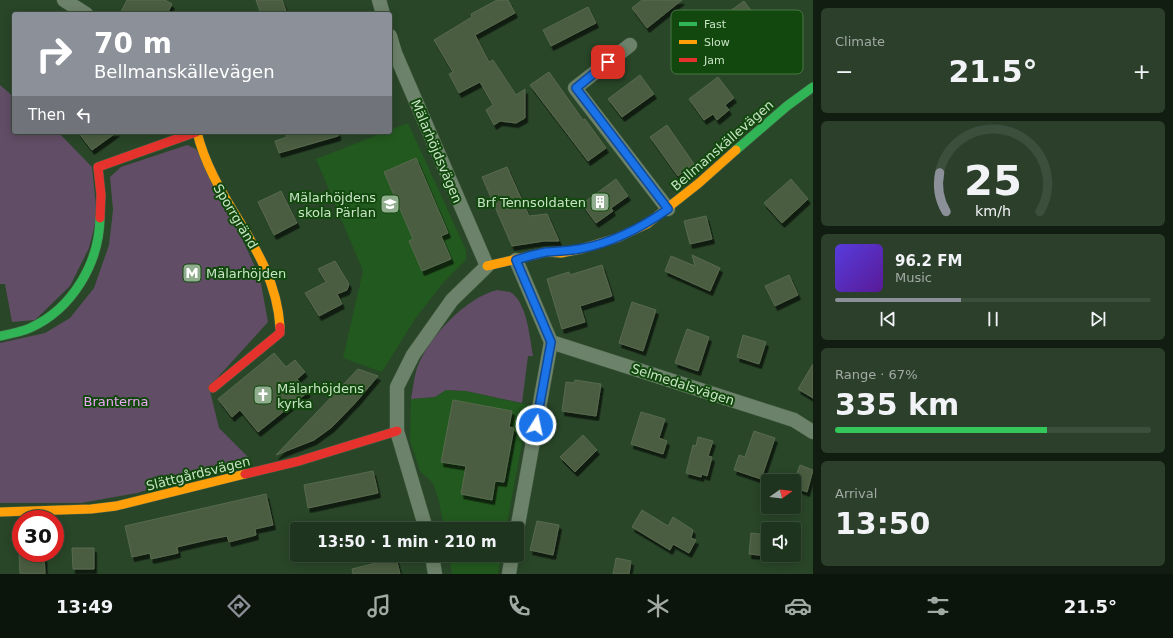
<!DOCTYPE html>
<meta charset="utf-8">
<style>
body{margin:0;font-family:"DejaVu Sans",sans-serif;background:#2c3f2b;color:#f1f3f6;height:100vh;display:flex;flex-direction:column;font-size:15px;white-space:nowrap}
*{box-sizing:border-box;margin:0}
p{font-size:13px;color:#a1aaa4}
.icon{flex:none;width:22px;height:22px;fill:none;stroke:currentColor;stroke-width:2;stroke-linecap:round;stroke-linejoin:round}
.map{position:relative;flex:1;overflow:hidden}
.panel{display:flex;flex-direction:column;gap:8px;padding:8px;background:#111d10;width:360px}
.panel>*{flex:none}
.top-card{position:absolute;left:12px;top:12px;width:380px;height:122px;border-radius:4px;box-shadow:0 2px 10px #0003,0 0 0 1px #3c4f3c;background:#8c9099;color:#fff;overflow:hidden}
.needle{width:26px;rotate:76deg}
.tools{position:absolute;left:761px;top:474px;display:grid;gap:8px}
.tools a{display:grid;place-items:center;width:40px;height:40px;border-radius:4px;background:#1f341e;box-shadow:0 2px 10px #0003,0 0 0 1px #3c4f3c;font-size:20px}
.speed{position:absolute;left:12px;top:510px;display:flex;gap:8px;font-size:20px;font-weight:700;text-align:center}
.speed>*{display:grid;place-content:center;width:52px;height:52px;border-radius:50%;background:#1f341e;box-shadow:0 2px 10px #0003,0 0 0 1px #3c4f3c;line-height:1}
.speed .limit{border:6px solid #d22;background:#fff;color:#111}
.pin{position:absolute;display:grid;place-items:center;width:34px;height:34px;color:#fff;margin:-17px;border-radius:8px;box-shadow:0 2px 6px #0006}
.me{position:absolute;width:44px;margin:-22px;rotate:10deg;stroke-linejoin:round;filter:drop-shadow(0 0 3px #0008)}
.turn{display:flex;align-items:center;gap:14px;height:84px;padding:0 16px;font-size:18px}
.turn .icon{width:52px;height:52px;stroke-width:2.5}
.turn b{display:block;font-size:28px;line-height:34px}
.then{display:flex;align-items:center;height:38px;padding:0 16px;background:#0003;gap:8px;font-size:15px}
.big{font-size:30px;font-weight:600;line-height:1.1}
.panel .tile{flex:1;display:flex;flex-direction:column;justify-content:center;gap:6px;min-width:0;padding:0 14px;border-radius:6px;background:#2c3f2b}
.panel .dial{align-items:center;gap:0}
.dial svg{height:104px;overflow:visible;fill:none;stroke:#3c4f3c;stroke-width:7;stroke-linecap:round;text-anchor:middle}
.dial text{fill:#f1f3f6;stroke:none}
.song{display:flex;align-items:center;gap:12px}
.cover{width:48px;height:48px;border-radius:6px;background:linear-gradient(135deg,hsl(250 70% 55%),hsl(270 70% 35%))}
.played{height:4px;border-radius:2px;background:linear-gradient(90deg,#8c9099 40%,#3c4f3c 40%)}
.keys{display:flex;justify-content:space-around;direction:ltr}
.heat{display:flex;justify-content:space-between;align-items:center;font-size:22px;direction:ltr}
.charge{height:6px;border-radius:3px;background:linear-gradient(90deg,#34c759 67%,#3c4f3c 0)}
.trip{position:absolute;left:290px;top:522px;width:234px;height:40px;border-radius:4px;background:#1f341e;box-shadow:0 2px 10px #0003,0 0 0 1px #3c4f3c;font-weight:600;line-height:40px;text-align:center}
.tab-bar{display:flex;height:64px;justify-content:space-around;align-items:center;background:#0c150c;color:#a1aaa4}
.tab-bar .icon{width:28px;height:28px}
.tab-bar .current{color:#8c9099}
.tab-bar b{font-size:18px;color:#f1f3f6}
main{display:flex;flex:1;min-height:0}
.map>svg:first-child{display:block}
</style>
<main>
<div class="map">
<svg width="813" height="574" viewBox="0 0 813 574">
<defs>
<filter id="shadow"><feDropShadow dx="2.5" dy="4.5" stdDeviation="0" flood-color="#0009"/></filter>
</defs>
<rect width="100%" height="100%" fill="#294628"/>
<path fill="#22591e" d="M408 123 466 250V260L442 284 415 319 382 372 343 358 363 271 316 159Z
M446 390 466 391 529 405 506 529H444L439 501 433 483 420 471 410 441 411 399 435 397Z
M449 555H501L498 574H452Z"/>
<path fill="#614d65" d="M0 85 14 97V132H58L92 167 97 216 89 248 70 286 35 320 12 322 5 284H0Z
M187 145 196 149 241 236 260 278 268 322 209 387 219 428 250 459 137 493 81 503H0V343L45 333 70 318 94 288 109 245 113 210 110 177 121 167Z
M497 290C501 291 506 291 510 292 527 301 530 339 533 356H528L522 403 466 391 446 390 435 397 411 399C413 389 414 377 417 368 429 337 465 298 497 290Z"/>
<path fill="#4c5d41" stroke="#586a4e" filter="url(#shadow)" d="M127 0H165L172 4 167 14H120Z
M256 0H282L287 14H261Z
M497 0H508L515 13 475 35 489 62 493 60 516 95 525 89V118L516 123 500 121 494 125 486 110 493 105 480 82 459 93 449 74 453 72 434 40 472 17 471 14Z
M642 0H682L647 28 632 8Z
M744 1 752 12 733 25 726 14Z
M588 7 596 23 551 46 543 30Z
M549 72 583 120 585 119 606 148 588 161 530 85Z
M640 75 654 94 622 117 608 99Z
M718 77 734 98 725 105 729 110 717 120 713 114 704 120 689 99Z
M667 125 694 164 678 176 650 137Z
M78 132H117L92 150Z
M285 132H338V136L279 153 275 141 287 137Z
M416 158 448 233 441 236 451 259 422 271 409 241 413 239 384 172Z
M507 167 529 216 547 214 559 241H544L512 246 482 177Z
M616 179 628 196 611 208 613 211 596 223 582 204Z
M791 179 808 199 782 223 764 203Z
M281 191 297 223 274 235 258 202Z
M706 216 712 239 690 244 684 221Z
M692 255 720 268 710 291 665 271 671 256 695 266Z
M335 261 349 284 347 290 337 294 342 304 319 316 305 293 326 282 318 269Z
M602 265 612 296 580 306 585 322 562 329 547 279 569 272 570 275Z
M789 275 798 295 775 306 765 286Z
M632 302 656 310 643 351 619 343Z
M687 329 709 337 698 371 675 363Z
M743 335 766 342 759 364 737 357Z
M274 353 286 367 295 360 305 372 297 379 308 392 258 432 240 410 232 417 218 399Z
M813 364V398L798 389Z
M358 369 378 376 357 401 332 427 314 440 276 455Z
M575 380 601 384 596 416 562 411 566 382 574 383Z
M453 400 512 411 509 427 514 428 504 482 495 481 492 500 461 494 466 466 441 462Z
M641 412 665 419 659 438 667 441 663 454 631 444Z
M754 431 775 438 761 479 734 470 739 455 745 457Z
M583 435 597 450 575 472 560 457Z
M698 437 713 441 708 456 712 457 707 476 702 474 701 477 686 473 693 445 696 446Z
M800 465 813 470 807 492 794 487V481Z
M373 471 378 493 308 508 304 485Z
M266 494 273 525 255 529 256 535 229 542 227 536 211 539 177 547 178 553 151 559 150 553 132 557 125 526Z
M642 510 668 526 673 517 693 530 691 538 696 540 689 553 673 544 670 550 632 527Z
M537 521 559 525 553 555 530 550Z
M751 533 768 535V556L749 554Z
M72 548H94V569H73Z
M19 553H44L45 574H20Z
M396 558 400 574H353L352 569Z
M616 558 631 561 629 574H613Z"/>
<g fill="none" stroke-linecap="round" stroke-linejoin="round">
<g stroke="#496248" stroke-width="15">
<path id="street" d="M64 0 86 14
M379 0 383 14
M390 36 395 53 487 266 452 300 413 355 397 387V431L426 529
M630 45 575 88 668 209
M516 260 551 342 517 530
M551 342 794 420 813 432
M432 555 435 574
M509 574 512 555"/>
</g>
<g stroke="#496248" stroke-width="10">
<path id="fast" d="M736 150 787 106 813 87
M0 336C10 334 21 332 30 328 72 309 99 264 100 218"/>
</g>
<g stroke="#496248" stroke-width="10">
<path id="slow" d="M197 132C214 204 275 249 280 327
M487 266 546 252 561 253 581 249 617 238 647 224 699 183 736 150
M0 512 91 509 116 506 245 474"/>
</g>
<g stroke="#496248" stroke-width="10">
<path id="jam" d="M100 218 101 195 98 167 196 132
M213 388 280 333V327
M245 474 299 461 397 431"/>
</g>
<use href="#street" stroke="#6d826a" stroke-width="14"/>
<use href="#fast" stroke="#30b455" stroke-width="9"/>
<use href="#slow" stroke="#ff9f0a" stroke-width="9"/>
<use href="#jam" stroke="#e5322d" stroke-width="9"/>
</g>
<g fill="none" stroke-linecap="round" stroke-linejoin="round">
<g stroke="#114b97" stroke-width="10">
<path id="route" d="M536 425 551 342 516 260C525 257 536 254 546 252 557 251 568 251 579 249 613 243 641 228 668 209L576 88 608 62"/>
</g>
<use href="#route" stroke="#1a73e8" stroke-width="7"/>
</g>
<defs>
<g id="building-square" transform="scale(1)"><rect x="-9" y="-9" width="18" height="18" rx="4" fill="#90ad8e" stroke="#12480e"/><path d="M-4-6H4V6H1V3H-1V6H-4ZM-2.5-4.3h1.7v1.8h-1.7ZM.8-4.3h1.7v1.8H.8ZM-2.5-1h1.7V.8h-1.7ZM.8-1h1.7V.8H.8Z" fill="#fff"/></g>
<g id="school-square" transform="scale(1)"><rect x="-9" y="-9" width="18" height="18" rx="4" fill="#90ad8e" stroke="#12480e"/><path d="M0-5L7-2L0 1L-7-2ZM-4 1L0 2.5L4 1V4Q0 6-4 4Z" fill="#fff"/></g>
<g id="metro-square" transform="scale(1)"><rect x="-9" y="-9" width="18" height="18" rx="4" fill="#90ad8e" stroke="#12480e"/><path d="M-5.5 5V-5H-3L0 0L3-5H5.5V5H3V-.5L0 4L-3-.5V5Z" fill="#fff"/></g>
<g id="church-square" transform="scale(1)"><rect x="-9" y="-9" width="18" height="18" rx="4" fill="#90ad8e" stroke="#12480e"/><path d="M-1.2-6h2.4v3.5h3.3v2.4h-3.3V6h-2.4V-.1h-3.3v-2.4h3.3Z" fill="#fff"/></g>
</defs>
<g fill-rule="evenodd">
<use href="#building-square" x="600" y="202"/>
<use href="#school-square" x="390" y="204"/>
<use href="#metro-square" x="192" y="273"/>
<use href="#church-square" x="263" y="395"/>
</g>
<g text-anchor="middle" stroke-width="4" stroke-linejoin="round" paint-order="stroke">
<g font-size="13" fill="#c8e4c5" stroke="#12480e">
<text transform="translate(722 145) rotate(-41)" y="5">Bellmanskällevägen</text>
<text transform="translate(437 151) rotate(67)" y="5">Mälarhöjdsvägen</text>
<text transform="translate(236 216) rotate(59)" y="5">Sporrgränd</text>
<text transform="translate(683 384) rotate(18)" y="5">Selmedalsvägen</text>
<text transform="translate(198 473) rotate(-14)" y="5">Slättgårdsvägen</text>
</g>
<g font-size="13" fill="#c8e4c5" stroke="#12480e" text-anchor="end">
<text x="376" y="202">Mälarhöjdens<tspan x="376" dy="15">skola Pärlan</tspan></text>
<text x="586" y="207">Brf Tennsoldaten</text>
<text x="206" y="278" text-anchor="start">Mälarhöjden</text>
<text x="277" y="393" text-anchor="start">Mälarhöjdens<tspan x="277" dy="15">kyrka</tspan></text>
</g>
<g font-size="13" fill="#eda7f7" stroke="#12480e">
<text x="116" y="406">Branterna</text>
</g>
</g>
<rect x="671" y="10" width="132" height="64" rx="6" fill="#12480e" stroke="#497745" stroke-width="1"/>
<rect x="679" y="22" width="18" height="4" fill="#30b455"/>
<rect x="679" y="40" width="18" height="4" fill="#ff9f0a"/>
<rect x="679" y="58" width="18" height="4" fill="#e5322d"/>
<g font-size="11" fill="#c8e4c5">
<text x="704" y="28">Fast</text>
<text x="704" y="46">Slow</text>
<text x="704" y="64">Jam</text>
</g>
</svg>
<div class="tools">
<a><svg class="needle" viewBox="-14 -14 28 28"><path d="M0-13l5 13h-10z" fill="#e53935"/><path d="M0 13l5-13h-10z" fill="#a1aaa4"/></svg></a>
<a><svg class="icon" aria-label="sound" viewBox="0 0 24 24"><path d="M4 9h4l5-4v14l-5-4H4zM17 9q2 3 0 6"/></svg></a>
</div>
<div class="speed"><div class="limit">30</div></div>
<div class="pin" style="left:608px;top:62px;background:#d93025"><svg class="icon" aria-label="arrive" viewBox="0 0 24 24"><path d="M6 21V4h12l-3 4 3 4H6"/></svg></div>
<svg class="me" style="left:536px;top:425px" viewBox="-20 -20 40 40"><circle r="17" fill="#1a73e8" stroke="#fff" stroke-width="3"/><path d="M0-11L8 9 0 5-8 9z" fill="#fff"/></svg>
<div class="trip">13:50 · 1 min · 210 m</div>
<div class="top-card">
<div class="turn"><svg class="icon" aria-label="right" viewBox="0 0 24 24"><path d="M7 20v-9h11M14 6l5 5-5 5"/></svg><div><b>70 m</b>Bellmanskällevägen</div></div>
<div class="then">Then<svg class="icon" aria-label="left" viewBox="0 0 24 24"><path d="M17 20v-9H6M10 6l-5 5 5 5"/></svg></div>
</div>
</div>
<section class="panel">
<div class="tile"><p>Climate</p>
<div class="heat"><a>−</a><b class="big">21.5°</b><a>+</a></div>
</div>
<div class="tile dial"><svg viewBox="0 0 100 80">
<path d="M14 69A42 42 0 1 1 86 69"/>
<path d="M14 69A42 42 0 0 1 9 39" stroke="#8c9099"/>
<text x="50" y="56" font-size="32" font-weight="700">25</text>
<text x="50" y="72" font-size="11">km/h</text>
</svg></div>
<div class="tile">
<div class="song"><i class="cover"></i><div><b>96.2 FM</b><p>Music</p></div></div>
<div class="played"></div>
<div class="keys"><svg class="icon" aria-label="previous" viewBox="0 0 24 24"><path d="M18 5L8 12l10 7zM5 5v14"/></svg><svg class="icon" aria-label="pause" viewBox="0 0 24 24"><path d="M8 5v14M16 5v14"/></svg><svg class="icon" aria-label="next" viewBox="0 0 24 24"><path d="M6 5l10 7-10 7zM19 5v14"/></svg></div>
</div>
<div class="tile"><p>Range · 67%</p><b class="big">335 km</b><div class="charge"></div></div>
<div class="tile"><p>Arrival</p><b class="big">13:50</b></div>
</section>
</main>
<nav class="tab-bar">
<b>13:49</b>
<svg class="icon current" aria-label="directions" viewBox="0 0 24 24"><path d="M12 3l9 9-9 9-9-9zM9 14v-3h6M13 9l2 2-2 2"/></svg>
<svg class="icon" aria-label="music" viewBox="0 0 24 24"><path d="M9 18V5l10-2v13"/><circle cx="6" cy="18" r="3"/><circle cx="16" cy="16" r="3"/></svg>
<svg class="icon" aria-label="phone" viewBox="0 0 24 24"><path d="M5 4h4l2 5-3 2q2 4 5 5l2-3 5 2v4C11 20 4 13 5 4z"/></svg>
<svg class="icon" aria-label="climate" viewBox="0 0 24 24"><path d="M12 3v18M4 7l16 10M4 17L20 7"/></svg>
<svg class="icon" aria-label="car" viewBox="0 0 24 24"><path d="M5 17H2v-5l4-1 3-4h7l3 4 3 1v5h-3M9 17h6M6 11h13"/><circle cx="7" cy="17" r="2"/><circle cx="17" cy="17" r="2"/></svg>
<svg class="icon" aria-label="filters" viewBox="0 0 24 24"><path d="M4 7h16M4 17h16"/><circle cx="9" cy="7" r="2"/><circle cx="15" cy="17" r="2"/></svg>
<b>21.5°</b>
</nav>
